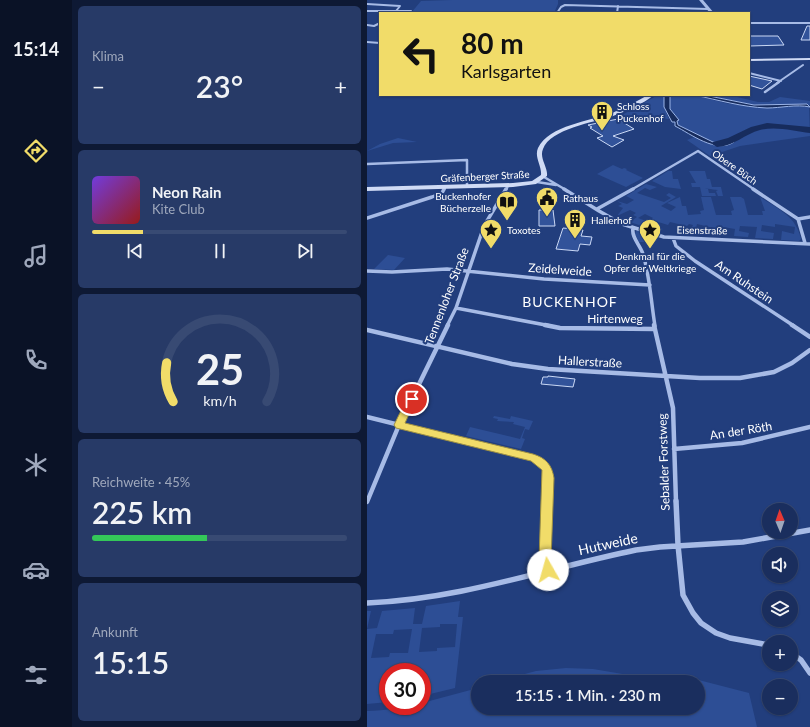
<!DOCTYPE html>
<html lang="de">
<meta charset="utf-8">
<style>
body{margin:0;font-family:Lato,sans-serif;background:#273a67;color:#f1f3f6;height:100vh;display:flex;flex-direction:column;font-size:15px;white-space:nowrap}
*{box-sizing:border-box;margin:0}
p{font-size:13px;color:#9fa8bc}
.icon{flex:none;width:22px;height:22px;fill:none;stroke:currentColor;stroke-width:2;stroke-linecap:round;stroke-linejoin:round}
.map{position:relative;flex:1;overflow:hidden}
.panel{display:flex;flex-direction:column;gap:6px;padding:6px;background:#0e1934;width:295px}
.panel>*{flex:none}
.top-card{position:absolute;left:12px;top:12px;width:371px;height:84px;border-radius:0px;box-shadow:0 1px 3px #0004,0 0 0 1px #384a73;background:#f1dc69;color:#111;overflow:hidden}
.needle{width:26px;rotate:358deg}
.controls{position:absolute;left:395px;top:503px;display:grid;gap:8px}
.controls a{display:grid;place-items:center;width:36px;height:36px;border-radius:50%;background:#1a2e5e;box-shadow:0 1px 3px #0004,0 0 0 1px #384a73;font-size:20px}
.speed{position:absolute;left:12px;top:663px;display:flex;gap:8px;font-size:20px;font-weight:700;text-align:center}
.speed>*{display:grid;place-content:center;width:52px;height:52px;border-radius:50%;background:#1a2e5e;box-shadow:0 1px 3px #0004,0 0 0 1px #384a73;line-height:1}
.speed .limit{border:6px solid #d22;background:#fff;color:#111}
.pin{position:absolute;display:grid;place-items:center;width:34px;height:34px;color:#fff;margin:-17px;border:2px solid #fff;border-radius:50%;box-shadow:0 1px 4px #0007}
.me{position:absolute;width:44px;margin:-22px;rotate:353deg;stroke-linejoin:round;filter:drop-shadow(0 0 3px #0008)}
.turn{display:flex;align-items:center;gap:14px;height:84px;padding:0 16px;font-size:18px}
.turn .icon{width:52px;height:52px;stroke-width:2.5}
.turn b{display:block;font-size:28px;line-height:34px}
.big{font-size:30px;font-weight:600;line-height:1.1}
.panel .widget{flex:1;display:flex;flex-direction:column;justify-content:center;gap:6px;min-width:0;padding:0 14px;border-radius:6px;background:#273a67}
.panel .dial{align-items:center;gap:0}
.dial svg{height:104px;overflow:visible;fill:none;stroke:#384a73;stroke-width:7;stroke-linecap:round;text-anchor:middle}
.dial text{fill:#f1f3f6;stroke:none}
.song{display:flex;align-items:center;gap:12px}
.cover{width:48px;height:48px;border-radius:6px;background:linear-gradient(135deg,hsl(260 70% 55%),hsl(0 70% 35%))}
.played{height:4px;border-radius:2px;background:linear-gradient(90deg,#f1dc69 20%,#384a73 20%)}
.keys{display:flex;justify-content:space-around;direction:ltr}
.heat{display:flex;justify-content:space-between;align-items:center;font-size:22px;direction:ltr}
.charge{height:6px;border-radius:3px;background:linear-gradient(90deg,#34c759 45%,#384a73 0)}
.trip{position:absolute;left:104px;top:675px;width:234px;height:40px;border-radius:20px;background:#1a2e5e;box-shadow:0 1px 3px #0004,0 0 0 1px #384a73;font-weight:600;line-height:40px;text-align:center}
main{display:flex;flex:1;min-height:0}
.menu{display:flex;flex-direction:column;width:72px;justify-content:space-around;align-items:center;background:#0a1226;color:#9fa8bc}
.menu .icon{width:28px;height:28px}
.menu .selected{color:#f1dc69}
.menu b{font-size:18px;color:#f1f3f6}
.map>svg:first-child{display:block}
</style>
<main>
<nav class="menu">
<b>15:14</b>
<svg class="icon selected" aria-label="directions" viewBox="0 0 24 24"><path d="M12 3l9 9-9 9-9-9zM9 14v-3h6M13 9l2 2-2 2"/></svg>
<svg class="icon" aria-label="music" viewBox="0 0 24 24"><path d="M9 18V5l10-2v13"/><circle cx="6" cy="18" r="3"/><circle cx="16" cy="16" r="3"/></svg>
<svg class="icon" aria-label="phone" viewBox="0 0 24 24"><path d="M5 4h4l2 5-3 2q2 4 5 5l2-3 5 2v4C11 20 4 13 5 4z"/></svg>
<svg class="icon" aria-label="climate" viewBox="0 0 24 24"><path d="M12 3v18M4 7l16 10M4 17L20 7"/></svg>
<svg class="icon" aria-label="car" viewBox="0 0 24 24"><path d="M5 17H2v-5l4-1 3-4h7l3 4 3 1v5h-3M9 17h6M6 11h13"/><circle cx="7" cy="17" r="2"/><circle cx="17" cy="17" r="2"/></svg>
<svg class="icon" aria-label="filters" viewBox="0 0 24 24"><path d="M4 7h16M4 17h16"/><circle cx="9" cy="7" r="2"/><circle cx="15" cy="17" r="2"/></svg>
</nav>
<section class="panel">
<div class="widget"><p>Klima</p>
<div class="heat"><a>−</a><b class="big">23°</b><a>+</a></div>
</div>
<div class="widget">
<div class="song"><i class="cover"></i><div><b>Neon Rain</b><p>Kite Club</p></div></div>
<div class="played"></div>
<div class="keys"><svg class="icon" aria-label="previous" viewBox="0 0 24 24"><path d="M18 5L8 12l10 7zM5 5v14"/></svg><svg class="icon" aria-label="pause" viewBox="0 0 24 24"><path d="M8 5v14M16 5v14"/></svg><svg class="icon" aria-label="next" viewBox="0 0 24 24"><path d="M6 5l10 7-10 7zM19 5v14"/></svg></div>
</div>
<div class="widget dial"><svg viewBox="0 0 100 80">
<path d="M14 69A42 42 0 1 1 86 69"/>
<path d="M14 69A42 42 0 0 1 9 39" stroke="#f1dc69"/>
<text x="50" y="56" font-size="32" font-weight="700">25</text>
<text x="50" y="72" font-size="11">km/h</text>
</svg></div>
<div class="widget"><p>Reichweite · 45%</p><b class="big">225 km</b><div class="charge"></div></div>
<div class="widget"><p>Ankunft</p><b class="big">15:15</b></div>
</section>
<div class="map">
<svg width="443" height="727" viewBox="0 0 443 727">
<rect width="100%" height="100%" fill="#223e7d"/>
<path fill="#2d4e95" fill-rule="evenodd" d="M85 0H191V4L187 13H44L54 1Z
M291 95H297V107L302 119 269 116 268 119 255 115Z
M303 95H327L362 104 442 106 443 136 373 146 343 156 320 140 330 136 311 125 303 109Z
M337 95H362L391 102H402L413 97 443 101V105H387Z
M31 138 50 142 26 143 0 151 13 144Z
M246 165 255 169 257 168 260 169 259 170 276 178 259 187 230 174Z
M301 171H305L306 179H311L314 189 298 187 285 181Z
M322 171H338L340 179H343L345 187H354L356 196H351L349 191 351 190C347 190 343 188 338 189H341L342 193H348L349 196H335L333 187H325L324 183H329Z
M279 184 290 187 283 190 278 188 270 193 297 202 304 198 299 195 302 193 309 197 294 206 304 211 309 207 300 203 313 197 315 206H319L321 215 334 214 333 211 337 210 334 197H344L349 215H365L364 211 367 210 363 197H374L377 199 381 215H396L395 211H398L393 197C412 210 429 216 434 239L432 241 414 240 415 231 427 234 428 227 408 224V227L395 225 394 231 407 233 406 239 388 238 390 227 373 226 372 231 382 233 381 237 367 236 368 229 350 226 349 231 360 233 359 236H345L347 228 330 224 329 228 325 227 326 225 322 224 320 226 303 222 301 225 288 221 285 226 296 229 292 231 276 227 286 218 278 214 271 218 279 221 272 225 263 222 270 217 266 215 269 213 263 210 250 216 256 208 251 206 255 204 250 201 260 204 267 200 259 196Z
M269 231H272L291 235 287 239H281V242H272L268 234Z
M21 255 38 258 27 270 7 269Z
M127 416 143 419 144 416 166 421 162 430 158 429 155 438 158 439 154 449 99 436 103 427 153 439 158 427 146 424 147 422 130 421 131 419 126 418Z
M93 601 91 617H96L88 688 55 696V672H21V702L0 704V611H4L0 629 10 628 15 611 48 608 46 624H55L59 606ZM73 624H90L88 647 70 648V651L52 652 55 628 73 627ZM27 630 45 629 41 653H23L22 657 4 658 9 634H26Z
M199 668 226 669 303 682H128L169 671Z
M320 677 382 693 390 727H0V711C19 711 36 706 55 706V703L111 688V708H331V682H309Z"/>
<path fill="#172c5d" stroke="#9bb4e7" d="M297 95H303V109L312 120 310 121 311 125 346 142 354 144 369 139 367 142C349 154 324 134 308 126V122H305L297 107Z
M327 95H337L387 105 440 104 443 107C429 104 414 108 400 108 374 107 352 100 327 95Z"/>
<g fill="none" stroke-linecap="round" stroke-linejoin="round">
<path fill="#172c5d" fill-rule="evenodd" d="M400 123 443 127V133C427 131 409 126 393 130 378 134 367 146 350 147L345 144 346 142 361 138 384 127Z"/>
</g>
<path fill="#32539a" stroke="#cad8f5" d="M440 26H443V40H434Z
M382 36H411L417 45 382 46Z
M382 76 405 81 395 89 382 85Z
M251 119 267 129 246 136 257 140 245 147 230 138 236 136 223 128 225 127 221 125Z
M172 210H186L188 226H172Z
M196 228 216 230 214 236 225 237 223 245 213 244 211 251 189 249Z
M181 376 208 379 206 387 174 384 176 377H181Z"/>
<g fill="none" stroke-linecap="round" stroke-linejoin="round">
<path stroke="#a7bbe6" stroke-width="2" d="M0 4 33 6 29 11
M0 11H44
M190 13 194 7 198 5 341 9
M250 13 251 6
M382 23H443
M0 25 7 26 13 23
M0 42 13 43
M382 73 414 81
M410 83 436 65"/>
<path stroke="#a7bbe6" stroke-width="2.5" d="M398 92 412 82
M0 164 100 160V186
M177 177 199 190
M170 182 189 185
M77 190 78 187
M139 190 141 186
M264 190 331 151 388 190"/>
<path stroke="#a7bbe6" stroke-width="3.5" d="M197 189 232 211 255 224 297 237 443 244
M386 189 431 219 438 243
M230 209 266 189
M0 218 65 197 75 193 77 189
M431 219 443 217
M266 228C264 237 273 245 276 254 283 277 284 302 288 326
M306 238 309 246 328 261 427 326
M0 271 25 272 80 269 177 279 283 285
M89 308 184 326
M80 326 89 308 117 226 139 189"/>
<path stroke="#a7bbe6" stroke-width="4.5" d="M178 325 193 328 288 329
M287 325 306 408 309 502
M425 325 443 337
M0 330 145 364 181 369 333 378H373L407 372 425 363 443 350
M0 417 166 458C185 468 182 483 181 502
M307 449 375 443 443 427
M0 502 32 425 81 325"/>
<path stroke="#a7bbe6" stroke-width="5.5" d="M181 501 178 561 181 570
M309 501 311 545 316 595 326 613 334 623 349 633 363 638 402 645
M0 603C95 599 177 569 269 550L293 547 376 542 443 530
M424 653 434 660 443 673"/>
<path fill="#a7bbe6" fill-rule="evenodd" d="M332 0H336L347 13H343Z"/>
<path fill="#d0dbf5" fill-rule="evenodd" d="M443 58V60L382 61V59Z
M281 95H287C276 104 259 111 246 116 228 122 183 129 176 149 172 158 181 167 180 176L169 184 146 187 0 191V187L146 183 165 181 174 175C175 166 167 157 171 148 182 125 224 121 245 113 257 108 270 101 281 95Z"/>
</g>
<path fill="#f1dc69" stroke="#9d8f44" d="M45 395 49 399 38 423 166 454C179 458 185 465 187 478L184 561 187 570 185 574 181 576 177 574 172 561 175 470 164 461 29 428 27 425 41 396Z"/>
<defs>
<g id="building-pin" transform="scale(1.15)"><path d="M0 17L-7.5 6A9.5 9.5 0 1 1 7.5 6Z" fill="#f1dc69" stroke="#223e7d"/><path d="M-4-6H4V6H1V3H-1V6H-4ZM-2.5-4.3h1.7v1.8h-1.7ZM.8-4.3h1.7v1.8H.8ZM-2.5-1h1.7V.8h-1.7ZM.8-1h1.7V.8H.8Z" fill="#111"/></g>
<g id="civic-pin" transform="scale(1.15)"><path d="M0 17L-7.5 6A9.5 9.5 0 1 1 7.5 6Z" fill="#f1dc69" stroke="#223e7d"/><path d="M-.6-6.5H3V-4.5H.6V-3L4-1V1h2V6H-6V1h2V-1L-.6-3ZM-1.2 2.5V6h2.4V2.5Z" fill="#111"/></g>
<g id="library-pin" transform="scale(1.15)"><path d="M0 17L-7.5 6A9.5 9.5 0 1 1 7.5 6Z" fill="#f1dc69" stroke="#223e7d"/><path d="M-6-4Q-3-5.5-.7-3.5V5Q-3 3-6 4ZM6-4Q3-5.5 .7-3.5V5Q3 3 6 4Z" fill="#111"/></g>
<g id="sight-pin" transform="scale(1.15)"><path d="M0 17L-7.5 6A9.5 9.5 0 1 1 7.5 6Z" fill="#f1dc69" stroke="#223e7d"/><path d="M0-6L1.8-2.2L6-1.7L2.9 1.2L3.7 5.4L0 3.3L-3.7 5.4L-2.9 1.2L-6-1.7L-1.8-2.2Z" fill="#111"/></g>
</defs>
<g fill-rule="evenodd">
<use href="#building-pin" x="235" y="112"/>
<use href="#civic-pin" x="180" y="198"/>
<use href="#library-pin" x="140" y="202"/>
<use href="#building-pin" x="208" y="220"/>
<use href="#sight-pin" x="124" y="230"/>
<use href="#sight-pin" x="283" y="230"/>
</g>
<g text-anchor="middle" stroke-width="4" stroke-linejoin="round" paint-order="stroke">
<g font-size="10" fill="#fff" stroke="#223e7d" text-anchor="start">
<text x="250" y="110">Schloss<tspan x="250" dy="12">Puckenhof</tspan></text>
<text x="124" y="200" text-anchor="end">Buckenhofer<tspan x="124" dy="12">Bücherzelle</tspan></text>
<text x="196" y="202">Rathaus</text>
<text x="224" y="224">Hallerhof</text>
<text x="140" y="234">Toxotes</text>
<text x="283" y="260" text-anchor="middle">Denkmal für die<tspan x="283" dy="12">Opfer der Weltkriege</tspan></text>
</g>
<g font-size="10" fill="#fff" stroke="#223e7d">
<text transform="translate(368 167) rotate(35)" y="4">Obere Büch</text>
<text transform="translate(118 176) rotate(-3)" y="4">Gräfenberger Straße</text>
<text transform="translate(335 230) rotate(1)" y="4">Eisenstraße</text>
</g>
<g font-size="12" fill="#fff" stroke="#223e7d">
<text transform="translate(193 270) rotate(4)" y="4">Zeidelweide</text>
<text transform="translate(377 282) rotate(34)" y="4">Am Ruhstein</text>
<text transform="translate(80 296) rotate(-69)" y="4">Tennenloher Straße</text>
<text x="248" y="323">Hirtenweg</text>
<text transform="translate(223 362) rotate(3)" y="4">Hallerstraße</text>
<text transform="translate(374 431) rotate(-9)" y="4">An der Röth</text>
<text transform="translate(297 462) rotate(-92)" y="4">Sebalder Forstweg</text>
</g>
<g font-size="14" letter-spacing="1" fill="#fff" stroke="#223e7d">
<text x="203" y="307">BUCKENHOF</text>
</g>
<g font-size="14" fill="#fff" stroke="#223e7d">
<text transform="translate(241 544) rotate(-12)" y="5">Hutweide</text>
</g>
</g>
</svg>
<div class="controls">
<a><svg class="needle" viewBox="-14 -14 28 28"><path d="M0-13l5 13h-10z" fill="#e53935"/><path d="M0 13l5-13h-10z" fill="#9fa8bc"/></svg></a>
<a><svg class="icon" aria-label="sound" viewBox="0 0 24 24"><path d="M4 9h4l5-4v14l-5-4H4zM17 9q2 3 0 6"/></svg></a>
<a><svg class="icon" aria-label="layers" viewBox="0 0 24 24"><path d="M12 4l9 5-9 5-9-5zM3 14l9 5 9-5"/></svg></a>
<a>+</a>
<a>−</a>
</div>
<div class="speed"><div class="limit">30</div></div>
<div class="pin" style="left:45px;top:399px;background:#d93025"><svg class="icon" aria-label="arrive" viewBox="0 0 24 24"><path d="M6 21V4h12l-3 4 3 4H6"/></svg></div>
<svg class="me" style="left:181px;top:570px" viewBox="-20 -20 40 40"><circle r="19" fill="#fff"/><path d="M0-13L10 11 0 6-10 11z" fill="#f1dc69"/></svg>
<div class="trip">15:15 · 1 Min. · 230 m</div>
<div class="top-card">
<div class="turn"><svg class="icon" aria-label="left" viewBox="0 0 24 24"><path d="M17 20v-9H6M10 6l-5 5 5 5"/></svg><div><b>80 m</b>Karlsgarten</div></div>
</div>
</div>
</main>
